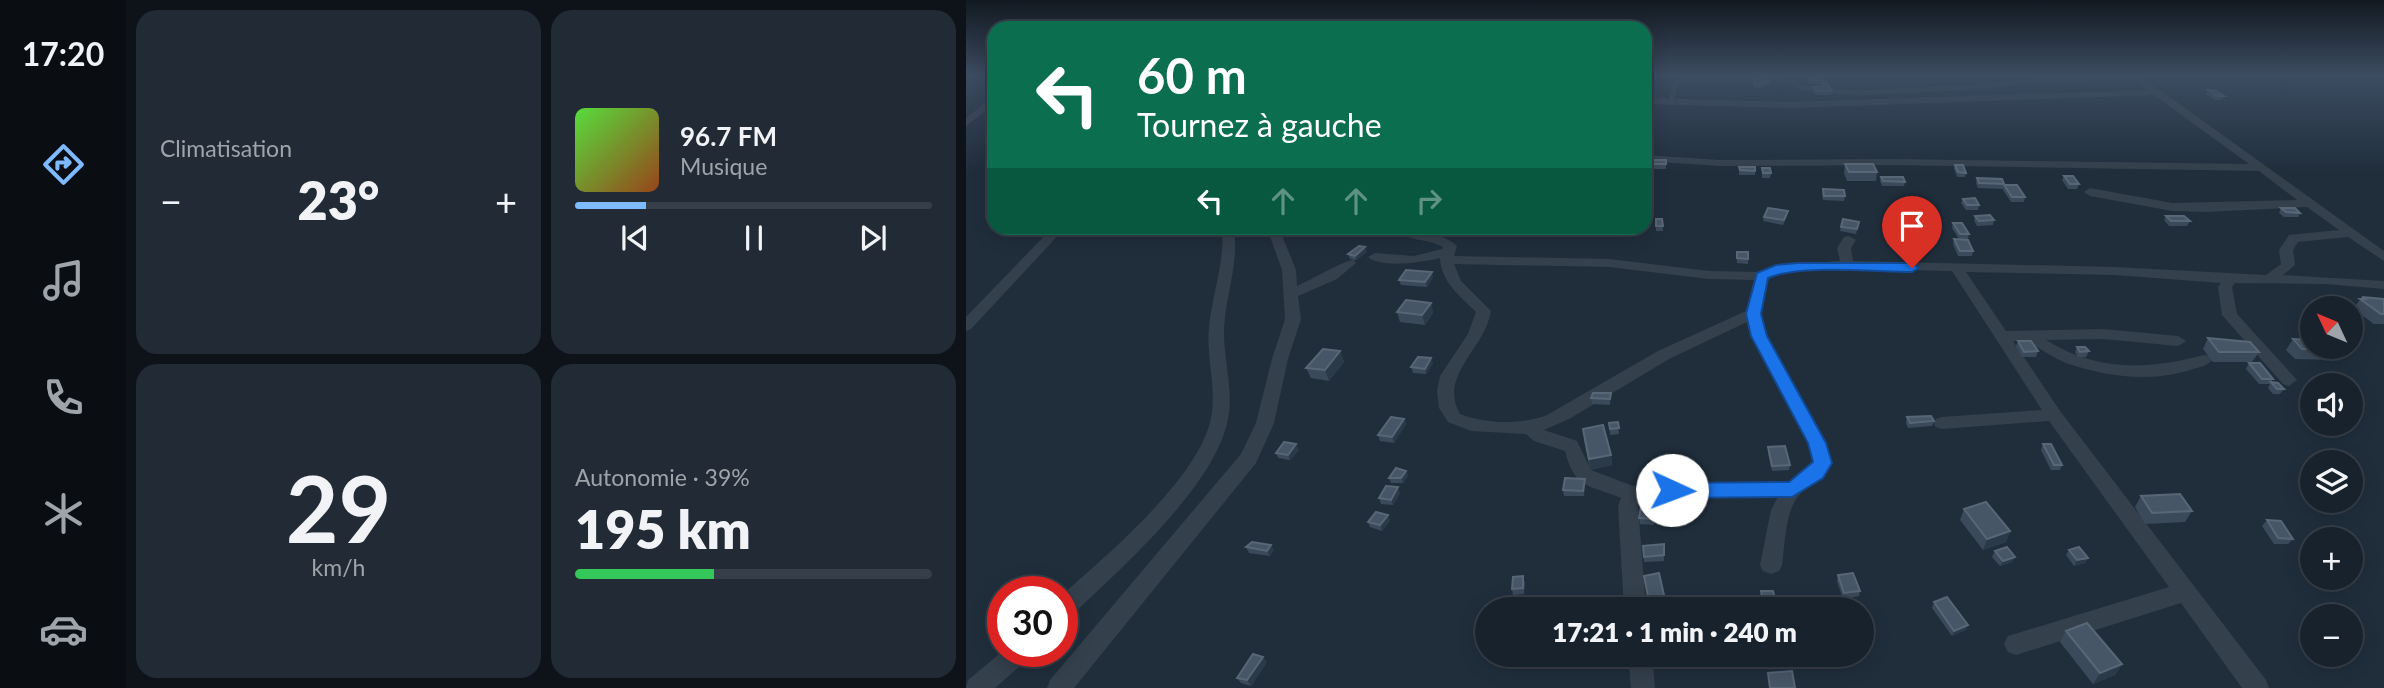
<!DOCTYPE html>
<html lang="fr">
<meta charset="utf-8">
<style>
body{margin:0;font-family:Lato,sans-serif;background:#212a35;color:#f1f3f6;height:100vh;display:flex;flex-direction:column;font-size:26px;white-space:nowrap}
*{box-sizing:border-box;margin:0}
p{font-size:23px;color:#9fa4aa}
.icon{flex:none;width:38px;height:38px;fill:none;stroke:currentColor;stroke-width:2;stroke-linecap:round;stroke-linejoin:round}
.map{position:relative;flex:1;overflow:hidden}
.drawer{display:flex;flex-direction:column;gap:10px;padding:10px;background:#0d1319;width:840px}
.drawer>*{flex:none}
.top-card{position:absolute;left:21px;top:21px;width:665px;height:214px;border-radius:21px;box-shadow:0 4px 18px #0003,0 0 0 2px #363f49;background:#0b6e4f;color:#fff;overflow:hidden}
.needle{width:46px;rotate:314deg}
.tools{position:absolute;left:1334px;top:296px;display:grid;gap:14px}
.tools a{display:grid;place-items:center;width:63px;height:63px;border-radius:50%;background:#18222d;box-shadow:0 4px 18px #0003,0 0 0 2px #363f49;font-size:35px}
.speed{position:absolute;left:21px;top:576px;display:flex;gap:14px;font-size:35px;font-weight:700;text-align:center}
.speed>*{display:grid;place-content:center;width:91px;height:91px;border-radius:50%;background:#18222d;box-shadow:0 4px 18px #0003,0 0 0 2px #363f49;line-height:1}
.speed .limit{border:10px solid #d22;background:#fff;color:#111}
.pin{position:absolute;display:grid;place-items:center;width:60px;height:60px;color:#fff;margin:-72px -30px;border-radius:50% 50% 50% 0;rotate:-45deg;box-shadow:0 0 7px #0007}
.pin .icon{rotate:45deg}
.me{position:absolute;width:77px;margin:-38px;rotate:92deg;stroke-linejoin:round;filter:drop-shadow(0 0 5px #0008)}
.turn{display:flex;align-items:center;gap:24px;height:147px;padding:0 35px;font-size:32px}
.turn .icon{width:91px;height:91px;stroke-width:2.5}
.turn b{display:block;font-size:49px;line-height:60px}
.lanes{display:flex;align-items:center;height:66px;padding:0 35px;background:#0003;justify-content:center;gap:35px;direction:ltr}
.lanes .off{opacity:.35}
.big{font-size:52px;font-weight:800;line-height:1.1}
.drawer .tile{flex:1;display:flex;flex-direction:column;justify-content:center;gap:10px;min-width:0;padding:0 24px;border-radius:21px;background:#212a35}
.drawer .dial{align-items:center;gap:0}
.dial b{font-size:91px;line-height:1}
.song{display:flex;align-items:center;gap:21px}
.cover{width:84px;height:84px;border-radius:10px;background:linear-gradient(135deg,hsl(110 70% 55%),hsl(20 70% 35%))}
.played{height:7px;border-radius:4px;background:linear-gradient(90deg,#7dbaff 20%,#363f49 20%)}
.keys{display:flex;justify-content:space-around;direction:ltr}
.heat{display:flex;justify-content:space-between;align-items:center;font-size:38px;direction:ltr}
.charge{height:10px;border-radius:5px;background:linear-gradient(90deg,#34c759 39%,#363f49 0)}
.drawer .tiles{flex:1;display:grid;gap:10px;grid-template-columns:repeat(2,1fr)}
.trip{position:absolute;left:509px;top:597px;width:399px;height:70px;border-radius:35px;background:#18222d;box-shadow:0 4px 18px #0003,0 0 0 2px #363f49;font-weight:800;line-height:70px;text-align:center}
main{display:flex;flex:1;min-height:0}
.tabs{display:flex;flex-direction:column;width:126px;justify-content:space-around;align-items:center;background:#0a0e12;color:#9fa4aa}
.tabs .icon{width:49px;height:49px}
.tabs .selected{color:#7dbaff}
.tabs b{font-size:32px;color:#f1f3f6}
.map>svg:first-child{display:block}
</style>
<main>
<nav class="tabs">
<b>17:20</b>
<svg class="icon selected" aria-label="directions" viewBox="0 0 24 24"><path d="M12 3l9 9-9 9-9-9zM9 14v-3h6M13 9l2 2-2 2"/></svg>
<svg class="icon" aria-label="music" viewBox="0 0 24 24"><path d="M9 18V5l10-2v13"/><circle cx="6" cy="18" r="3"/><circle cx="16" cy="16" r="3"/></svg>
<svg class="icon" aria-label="phone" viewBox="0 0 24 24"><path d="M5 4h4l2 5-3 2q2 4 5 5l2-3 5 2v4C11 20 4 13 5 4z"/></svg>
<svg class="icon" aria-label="climate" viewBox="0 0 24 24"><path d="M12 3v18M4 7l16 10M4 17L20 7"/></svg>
<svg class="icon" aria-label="car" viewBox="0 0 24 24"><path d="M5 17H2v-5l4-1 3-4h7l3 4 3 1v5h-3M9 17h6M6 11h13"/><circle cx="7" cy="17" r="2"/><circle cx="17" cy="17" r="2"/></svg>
</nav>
<section class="drawer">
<div class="tiles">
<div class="tile"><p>Climatisation</p>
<div class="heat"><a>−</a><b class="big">23°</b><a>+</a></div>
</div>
<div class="tile">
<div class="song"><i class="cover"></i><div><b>96.7 FM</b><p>Musique</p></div></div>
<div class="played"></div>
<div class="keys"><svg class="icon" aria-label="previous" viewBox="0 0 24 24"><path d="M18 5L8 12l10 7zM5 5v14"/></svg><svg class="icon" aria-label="pause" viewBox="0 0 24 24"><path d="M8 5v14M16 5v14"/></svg><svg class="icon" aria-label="next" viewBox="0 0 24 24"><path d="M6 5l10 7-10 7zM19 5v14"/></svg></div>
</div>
<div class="tile dial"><b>29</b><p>km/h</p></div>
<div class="tile"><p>Autonomie · 39%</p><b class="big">195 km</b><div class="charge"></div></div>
</div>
</section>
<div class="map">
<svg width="1418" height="688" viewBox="0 0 1418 688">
<rect width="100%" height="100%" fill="#202e3c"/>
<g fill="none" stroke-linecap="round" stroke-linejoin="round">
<path stroke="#34404c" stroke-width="5" d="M705 102 710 82 715 80 817 79 838 88 891 93 1011 87 1087 78 1169 77"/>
<path fill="#34404c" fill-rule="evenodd" d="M1163 75H1173L1418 251V261L1382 237 1332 242 1327 250 1329 265 1317 275 1418 281V289L1359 284 1269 283 1266 287 1271 314 1331 380 1323 386 1317 384 1256 315 1252 287 1255 283 1149 275 1000 272 1040 331 1137 329 1212 336 1220 341 1212 346 1137 339 1080 340C1132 372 1181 370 1238 355L1244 356 1246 360C1241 366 1235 367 1227 369 1186 383 1141 377 1100 363 1082 356 1066 340 1047 341L1094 411 1300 680 1303 688H1276L1215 603 1050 655 1042 652 1038 644 1042 636 1203 587 1083 421 976 429 970 427 967 423 970 419 976 417 1076 410 986 271C945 271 835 262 803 278L794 314 801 336 860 443 866 463C857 480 846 481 834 494 819 510 819 544 816 565L813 571 805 574 797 571 794 565 805 510 812 497 685 498 674 500 672 506 680 609H658L652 506 655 498C621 484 609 489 599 451L568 441 560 434 505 431 482 422 473 408 471 391 474 376 502 334 510 312C494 296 475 282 474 258 456 262 417 269 402 257L409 253 448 256 476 249 477 247C461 238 441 242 428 228 443 227 480 234 491 246L488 256 643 259 743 271 794 272 810 265 874 261 871 248 878 237 883 236 890 240 885 248 887 261 1149 267 1300 275 1315 264 1313 250 1323 235 1373 230 1341 207 1241 212 1206 211 1124 196 1118 192 1124 188 1206 203 1331 200 1293 171 925 165 754 166 679 161V155L754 160 925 159 1283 164 1188 95 826 108 679 104V98L826 102 1181 90ZM488 264 643 267 743 279 788 280 780 311 692 351 581 415C556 425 519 424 494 414 477 385 501 361 515 337 520 330 523 320 525 311L495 281ZM781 322 785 336 842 443 847 462 843 468 822 482H685L667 486 625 470 611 441 578 430 603 419 703 359Z
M28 96V104L0 126V118Z
M86 228H99L5 329 0 331V317Z
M256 228H268C273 263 260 294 258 328 257 358 268 390 262 419 249 487 153 570 104 617L96 620V595C141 555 233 478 245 418 251 389 240 357 243 328 246 294 259 263 256 228Z
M301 228H313L330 270 331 286C343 281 380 259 388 260L390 263 371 279 332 296 335 319 322 359 308 423 290 463 108 688H81L84 680 275 454 290 423 306 359 319 319 316 270Z
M37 651H66L62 659 29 688H0L2 680Z
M662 654H686L689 688H665Z"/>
</g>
<path fill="#3b4a5a" d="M841 76H857L866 91 865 95H849L847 91V87L856 86 855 84H843L841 80Z
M786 78 804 81V85L796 86V88H788L786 81Z
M1242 90 1258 96 1256 100H1249L1240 94Z
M684 160H700V169H684Z
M879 164 911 172 910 181H881L878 173Z
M989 165 1000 173 999 177H991L988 169Z
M773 167 789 171V175H773Z
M796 168 805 173 804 178H796Z
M1098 176 1113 184 1111 189H1102L1096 180Z
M915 177 939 182 938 186H916L914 181Z
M1011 178 1038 184 1037 189 1012 188 1010 183Z
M1038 185 1059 197 1058 202H1045L1037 190Z
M857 189 879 196 878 201 857 200 856 194Z
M997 199 1013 205 1012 210H1000L995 203Z
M1315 208 1334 213 1332 217H1318L1313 213Z
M821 216 817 225 797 221 798 217Z
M1009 216 1028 220 1027 225 1011 226 1008 220Z
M1200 216 1224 221 1221 226H1203L1198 220Z
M690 219H696L697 231H690Z
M877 219 893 222 890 234 874 231Z
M987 223 1003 234 1002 239H993L986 228Z
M988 239 1007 251 1006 256H992L987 244Z
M401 252 390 260 384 259 382 254Z
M771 252H782V264L771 263Z
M467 277 461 287 435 285 433 280Z
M1396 297 1418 299V324H1408L1387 309Z
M465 303 467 313 459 325 434 322 431 312Z
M1242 338 1293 352 1286 362H1247L1237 349Z
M1327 339 1378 349 1370 360 1329 359 1320 350Z
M1052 341 1072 351 1070 357H1056L1050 346Z
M1111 347 1123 351 1120 357H1112L1109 352Z
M374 351 378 362 363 381 345 378 340 368Z
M467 363 460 374 447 373 445 367Z
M1283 363 1307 379 1305 382 1318 389 1314 394H1307L1302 388 1304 384H1293L1280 369Z
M645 393 644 405 626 404 625 398Z
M941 417 968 421 966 426 942 428 940 423Z
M438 419 440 424 428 443 414 441 412 435Z
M652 422 653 434 644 435 643 423Z
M617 429 645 455 646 465 624 470 618 440Z
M1077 444 1096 465 1094 470H1085L1075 450Z
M802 447 824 465 823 470 806 471 802 453Z
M333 450 324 460 312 458 310 453Z
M440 471 442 476 437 483H425L423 478Z
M619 484 618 496H598L597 490Z
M434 493 427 505 415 504 413 498Z
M1175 496 1226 511 1219 522 1179 524 1169 507Z
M691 500 688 525 674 524 673 518Z
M998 509 1044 531 1040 542 1017 550 994 520Z
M422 515 424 521 416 531 404 527 402 522Z
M1301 520 1327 539 1322 544H1308L1296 526Z
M698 544V561L678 562 677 546Z
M280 547 308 550 304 556 283 553Z
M1103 550 1122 558 1119 563 1108 566 1100 555Z
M1029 551 1049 557 1046 562 1034 566 1026 557Z
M872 575 894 591 893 596 877 599 871 581Z
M559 581 558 594 547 595 546 589Z
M795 591 812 609H797L794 597Z
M968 602 1002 625 1000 630 986 636 966 608Z
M1100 631 1156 664 1149 675 1127 684 1094 642Z
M301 662 285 686 275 683 271 678Z"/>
<path fill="#2b3a49" d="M399 247 401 252 390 260 389 256Z
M466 272 467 277 461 287 459 282Z
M465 303 467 313 459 325 456 315Z
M374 351 378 362 363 381 359 370Z
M465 358 467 363 460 374 459 369Z
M438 419 440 424 428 443 426 437Z
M330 444 333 450 324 460 322 455Z
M645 455 646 465 624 470 623 459Z
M440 471 442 476 437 483 435 478Z
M432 487 434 493 427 505 425 500Z
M422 515 424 521 416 531 414 525Z
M1044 531 1040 542 1017 550 1021 539Z
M305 545 308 550 304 556 301 551Z
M1049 557 1046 562 1034 566 1037 561Z
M1122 558 1119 563 1108 566 1111 560Z
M700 604V609H684V607Z
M1002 625 1000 630 986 636 988 631Z
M297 657 301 662 285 686 281 680Z
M1156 664 1149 675 1127 684 1134 673Z"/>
<path fill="#475666" stroke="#586675" stroke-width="2" d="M841 76H857L866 91H850L847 87 860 86 855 80H843Z
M803 77 804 81 796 82 797 84H789L786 78Z
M1242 90H1248L1258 96H1251Z
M684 160H700V164H683Z
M879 164H907L911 172H883Z
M989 165H997L1000 173 992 172Z
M773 167H789V171L774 170Z
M796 168H804L805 173H797Z
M1098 176H1107L1113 184H1104Z
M915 177H937L939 182 917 181Z
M1011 178 1036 179 1038 184 1013 183Z
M1038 185H1051L1059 197H1046Z
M857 189 878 190 879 196H858Z
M1009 198 1013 205H1001L997 199Z
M802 208 822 211 818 220 798 217Z
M1315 208H1329L1334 213 1320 212Z
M1024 215 1028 220 1013 221 1009 216Z
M1200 216H1218L1224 221H1205Z
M690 219H696L697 226H690Z
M877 219 893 222 891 229 875 227Z
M987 223H996L1003 234H994Z
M988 239 1002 240 1007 251H994Z
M393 246 399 247 389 256 382 254Z
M771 252H782V259L771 258Z
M440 270 466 272 459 282 433 280Z
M1396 297 1418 299V314H1415L1394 299H1399Z
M440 300 465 303 456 315 431 312Z
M1242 338 1284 342 1293 352H1253Z
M1327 339 1346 340V346H1375L1378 349H1336Z
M1052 341H1065L1072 351 1058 352Z
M1111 347H1119L1123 351 1114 352Z
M357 349 374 351 359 370 340 368Z
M452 357 465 358 459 369 445 367Z
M1283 363H1294L1307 379H1296Z
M1305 382 1312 383 1318 389H1311Z
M627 393H645L644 399 625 398Z
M965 416 968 421 944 423 941 417Z
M425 417 438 419 426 437 412 435Z
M652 422 653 428 644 429 643 423Z
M637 425 645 455 623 459 617 429Z
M318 442 330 444 322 455 310 453Z
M1077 444H1085L1096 465H1088Z
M819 446 824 465 806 466 802 447Z
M430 468 440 471 435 478H423Z
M599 478 619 479 617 491 597 490Z
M420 486 432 487 425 500 413 498Z
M677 494 691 495 688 519 673 518Z
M1214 494 1226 511 1186 513 1175 496Z
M1020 502 1044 531 1021 539 998 509Z
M410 512 422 515 414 525 402 522Z
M1301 520 1315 521 1327 539 1312 538Z
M286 542 305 545 301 551 280 547Z
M698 544V555L678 557 677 546Z
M1041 547 1049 557 1037 561 1029 551Z
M1113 547 1122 558 1111 560 1103 550Z
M693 573 700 604 684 607 678 576Z
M887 573 894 591 878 593 872 575Z
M557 576V588L546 589 547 577Z
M795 591H807L812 609H799Z
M981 597 1002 625 988 631 968 602Z
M1121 623 1156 664 1134 673 1100 631Z
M287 654 297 657 281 680 271 678Z
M826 671 829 688H804L802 673Z"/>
<linearGradient id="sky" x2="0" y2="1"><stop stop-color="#121921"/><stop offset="0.44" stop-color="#3c4c61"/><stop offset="1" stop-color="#3c4c61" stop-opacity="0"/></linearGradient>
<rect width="1418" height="171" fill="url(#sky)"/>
<path fill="#1a73e8" stroke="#114b97" stroke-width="2" d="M832 263H946L953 268 946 272C909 272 834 264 802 278L795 314 801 336 860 443 866 463 857 478 826 497 706 498 699 496 696 490 699 485 706 483 823 482 847 462 842 443 785 336 780 314 791 273 810 265Z"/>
</svg>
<div class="tools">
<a><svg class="needle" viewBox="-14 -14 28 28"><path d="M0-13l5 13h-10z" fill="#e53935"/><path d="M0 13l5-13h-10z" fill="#9fa4aa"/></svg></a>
<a><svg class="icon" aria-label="sound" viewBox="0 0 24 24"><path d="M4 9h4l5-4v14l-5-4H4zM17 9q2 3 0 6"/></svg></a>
<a><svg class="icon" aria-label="layers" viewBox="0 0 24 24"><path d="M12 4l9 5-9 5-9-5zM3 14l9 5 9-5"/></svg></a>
<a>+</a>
<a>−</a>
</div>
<div class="speed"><div class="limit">30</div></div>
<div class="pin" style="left:946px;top:268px;background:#d93025"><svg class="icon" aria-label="arrive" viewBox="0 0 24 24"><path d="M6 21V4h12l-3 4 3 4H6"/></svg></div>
<svg class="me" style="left:706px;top:490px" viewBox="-20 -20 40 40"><circle r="19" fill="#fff"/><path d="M0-13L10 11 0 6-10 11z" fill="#1a73e8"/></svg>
<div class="trip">17:21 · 1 min · 240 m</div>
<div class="top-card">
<div class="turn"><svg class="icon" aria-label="left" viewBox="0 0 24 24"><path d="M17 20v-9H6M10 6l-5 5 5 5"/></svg><div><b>60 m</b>Tournez à gauche</div></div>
<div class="lanes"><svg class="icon" aria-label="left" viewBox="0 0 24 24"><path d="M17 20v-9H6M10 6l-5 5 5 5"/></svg><svg class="icon off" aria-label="ahead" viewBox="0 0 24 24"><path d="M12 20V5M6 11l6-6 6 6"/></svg><svg class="icon off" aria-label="ahead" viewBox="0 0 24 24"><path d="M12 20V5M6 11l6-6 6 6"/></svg><svg class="icon off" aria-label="right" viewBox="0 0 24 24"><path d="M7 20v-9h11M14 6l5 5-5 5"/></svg></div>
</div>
</div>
</main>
